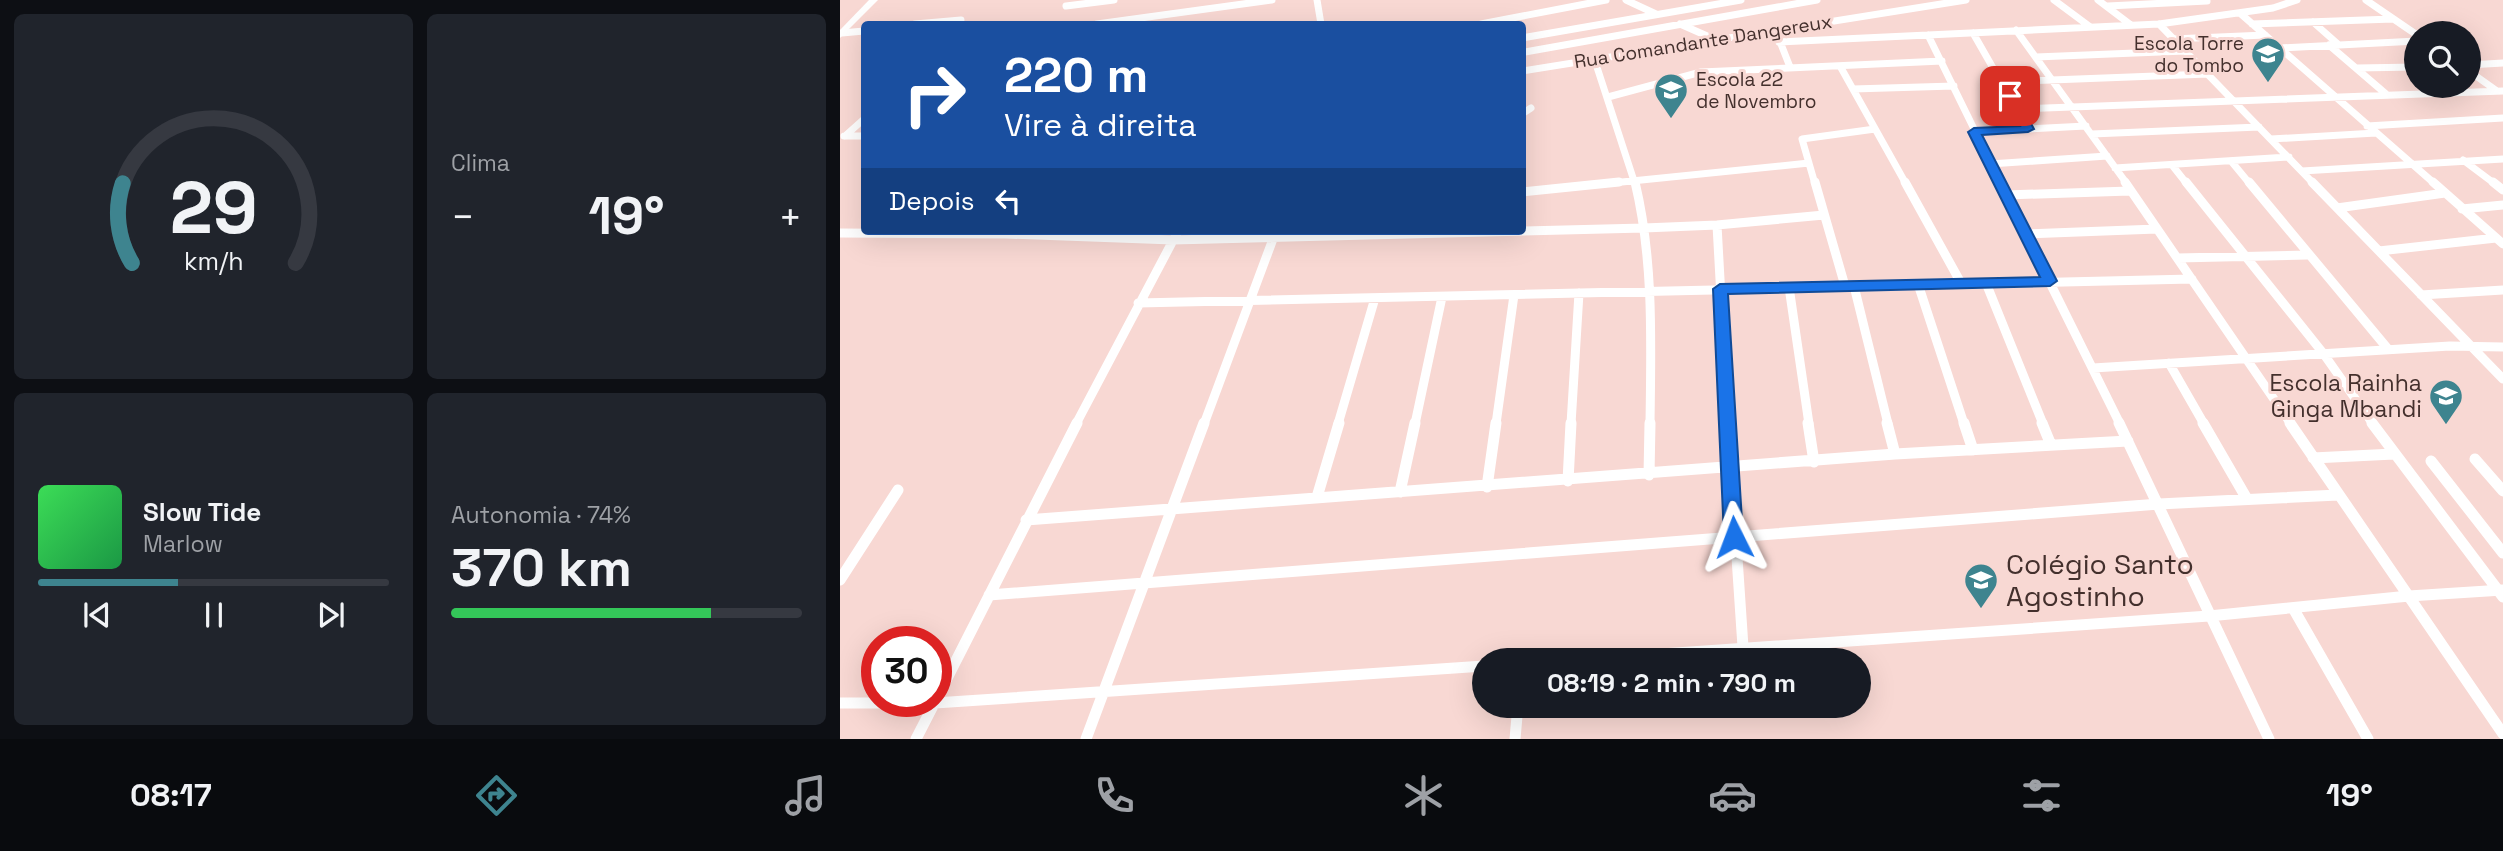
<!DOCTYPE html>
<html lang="pt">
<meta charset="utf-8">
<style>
body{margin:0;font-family:"Space Grotesk",sans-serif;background:#20242c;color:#f1f3f6;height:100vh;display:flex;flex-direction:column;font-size:26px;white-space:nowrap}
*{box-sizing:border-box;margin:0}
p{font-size:23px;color:#9ea1a6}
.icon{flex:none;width:38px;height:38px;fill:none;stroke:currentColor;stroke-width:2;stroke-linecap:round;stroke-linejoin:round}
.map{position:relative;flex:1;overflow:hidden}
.panel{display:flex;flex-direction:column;gap:14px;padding:14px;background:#0d0f14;width:840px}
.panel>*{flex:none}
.hud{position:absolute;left:21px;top:21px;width:665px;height:214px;border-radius:7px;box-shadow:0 7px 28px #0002;background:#1a4fa0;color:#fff;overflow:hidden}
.controls{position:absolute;left:1564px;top:21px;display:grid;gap:14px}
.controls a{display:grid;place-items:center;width:77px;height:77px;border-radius:50%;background:#171b24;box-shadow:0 7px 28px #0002;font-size:35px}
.speed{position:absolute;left:21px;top:626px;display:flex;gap:14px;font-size:35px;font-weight:700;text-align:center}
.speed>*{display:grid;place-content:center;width:91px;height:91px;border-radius:50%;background:#171b24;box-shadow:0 7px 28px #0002;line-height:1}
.speed .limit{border:10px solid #d22;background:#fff;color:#111}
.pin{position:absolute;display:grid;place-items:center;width:60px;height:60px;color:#fff;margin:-30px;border-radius:14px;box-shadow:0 4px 10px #0006}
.me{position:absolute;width:77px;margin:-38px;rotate:357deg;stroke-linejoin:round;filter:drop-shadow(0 0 5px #0008)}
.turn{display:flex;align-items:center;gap:24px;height:147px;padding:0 28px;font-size:32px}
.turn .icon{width:91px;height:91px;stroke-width:2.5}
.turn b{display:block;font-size:49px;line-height:60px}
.then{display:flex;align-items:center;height:66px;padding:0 28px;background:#0003;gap:14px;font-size:26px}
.big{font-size:52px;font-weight:800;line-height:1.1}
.panel .widget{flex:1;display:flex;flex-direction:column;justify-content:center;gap:10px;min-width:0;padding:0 24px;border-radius:10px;background:#20242c}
.panel .dial{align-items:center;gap:0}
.dial svg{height:182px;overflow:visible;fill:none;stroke:#363941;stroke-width:7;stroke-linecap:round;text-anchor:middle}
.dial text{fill:#f1f3f6;stroke:none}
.song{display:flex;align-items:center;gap:21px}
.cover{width:84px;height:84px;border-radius:10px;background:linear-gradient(135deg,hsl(130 70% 55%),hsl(140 70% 35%))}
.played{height:7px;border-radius:4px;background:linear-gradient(90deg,#3e848f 40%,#363941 40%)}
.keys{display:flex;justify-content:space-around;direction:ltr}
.heat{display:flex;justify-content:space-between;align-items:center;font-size:38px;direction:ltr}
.charge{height:10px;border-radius:5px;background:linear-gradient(90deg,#34c759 74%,#363941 0)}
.panel .tiles{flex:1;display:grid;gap:14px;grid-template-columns:repeat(2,1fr)}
.trip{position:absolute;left:632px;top:648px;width:399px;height:70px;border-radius:35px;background:#171b24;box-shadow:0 7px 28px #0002;font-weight:800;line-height:70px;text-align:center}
.tab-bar{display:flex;height:112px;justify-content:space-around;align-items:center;background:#090b0e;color:#9ea1a6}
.tab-bar .icon{width:49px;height:49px}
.tab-bar .selected{color:#3e848f}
.tab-bar b{font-size:32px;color:#f1f3f6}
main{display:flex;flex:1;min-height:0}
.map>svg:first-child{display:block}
</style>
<main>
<section class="panel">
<div class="tiles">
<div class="widget dial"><svg viewBox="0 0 100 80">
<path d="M14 69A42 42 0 1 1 86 69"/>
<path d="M14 69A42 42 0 0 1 10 34" stroke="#3e848f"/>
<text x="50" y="56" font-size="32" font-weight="700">29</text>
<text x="50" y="72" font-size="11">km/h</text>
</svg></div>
<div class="widget"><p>Clima</p>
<div class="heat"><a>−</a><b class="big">19°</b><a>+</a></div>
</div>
<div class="widget">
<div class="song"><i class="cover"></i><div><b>Slow Tide</b><p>Marlow</p></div></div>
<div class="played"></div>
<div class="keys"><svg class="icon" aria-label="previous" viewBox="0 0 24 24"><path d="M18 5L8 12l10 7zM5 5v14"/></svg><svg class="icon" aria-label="pause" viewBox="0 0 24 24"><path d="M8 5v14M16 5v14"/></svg><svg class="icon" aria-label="next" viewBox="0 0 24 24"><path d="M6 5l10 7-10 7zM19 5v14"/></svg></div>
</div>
<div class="widget"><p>Autonomia · 74%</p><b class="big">370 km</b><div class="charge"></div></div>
</div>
</section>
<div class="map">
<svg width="1663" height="739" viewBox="0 0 1663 739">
<rect width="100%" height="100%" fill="#f8d8d3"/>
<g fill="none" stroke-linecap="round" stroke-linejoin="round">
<path stroke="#fff" stroke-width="7" d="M477 0 481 24
M786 0 816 14
M1214 0 1249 26
M1258 0 1291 25
M1526 0 1577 35
M226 6 274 0
M1268 6 1367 1
M1401 14 1595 184
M1473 22 1499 45
M75 24 121 20 117 24
M257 24 432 0
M641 24 766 0
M840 24 874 39
M1319 24 1474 184
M1412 24 1553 19
M1176 30 1287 184
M2 33 24 31
M1133 33 1188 129 1134 132
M1088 35 1161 184
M682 38 901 0
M939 39 950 67
M1333 39 1425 35
M939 42 1319 24 1433 8 1457 0
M1489 45 1546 94
M1440 48 1577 41
M685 52 977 0
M1196 57 1345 51
M754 58 795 184
M1629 65 1663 63
M1000 66 1066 184
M1517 68 1577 67
M682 71 1126 0
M1629 71 1657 91
M1162 82 1368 74
M1013 89 1114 86
M768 97 861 72 1102 61
M1178 109 1663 91
M682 114 691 108
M1527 126 1663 118
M1188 129 1246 126
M1252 134 1419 127
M4 136H24
M5 136 24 119
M1431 139 1536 133
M1623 160 1655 184
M1391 161 1410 184
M1150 164 1267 156
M1332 165 1347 184
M1275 168 1449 157
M1462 171 1663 159
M762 184 969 163
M975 184 962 139 1035 129"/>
<path stroke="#fff" stroke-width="9" d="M795 182C814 261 811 343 810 424
M975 182 1005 286
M1065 182 1121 283
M1160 182 1280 424
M1285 182 1451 424
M1346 182 1483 353 1533 424
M1409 182 1548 349
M1472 182 1663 379
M1593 182 1663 244
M1653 182 1663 190
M682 192 779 182
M1166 195 1290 191
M1497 208 1605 193
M1622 209 1663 205
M877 225 888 424
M0 233 166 234 333 240 804 228 877 225 984 215
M1186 234 1317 229
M1539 251 1656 238
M1338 258 1467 255
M1146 283 1203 424
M1078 284 1124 424
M1014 286 1048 424
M949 287 969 424
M1581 295 1663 290
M298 303 1352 279
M1329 363 1364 424
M1253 368 1610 346 1663 347
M236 424 338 231
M364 424 436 231
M498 424 535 298
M575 424 602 297
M656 424 674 295
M731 424 739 293"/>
<path stroke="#fff" stroke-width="11" d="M888 423 903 647
M968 423 974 462
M1047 423 1055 454
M1124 423 1133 450
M1202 423 1211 445
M1279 423 1429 739
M1363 423 1407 499
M1450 423 1663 734
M1532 423 1663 597
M1473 458 1554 454
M1635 459 1663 491
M1591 461 1663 553
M809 475 810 423
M728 481 731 423
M647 487 656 423
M560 492 575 423
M477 497 499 423
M186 520 1055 454 1288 441
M0 580 58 490
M149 595 1319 504 1498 495
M1453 608 1528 739
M735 660 1369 616 1569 596 1663 590
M96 700 237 423
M0 703H95L644 666
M76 739 95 702
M246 739 364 423
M675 739 678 705"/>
<path fill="#fff" fill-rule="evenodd" d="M29 0H38L0 38V30Z"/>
</g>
<path fill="#1a73e8" stroke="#114b97" stroke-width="2" d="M1166 93H1174L1194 129 1188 132 1142 135 1217 281 1210 286 888 294 903 537 900 542 894 545 887 542 884 537 873 289 880 284 1200 277 1128 132 1134 128 1180 126 1164 96Z"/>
<defs>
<g id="school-pin" transform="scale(1.75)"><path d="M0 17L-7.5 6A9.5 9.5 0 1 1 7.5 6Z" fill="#3e848f" stroke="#f8d8d3"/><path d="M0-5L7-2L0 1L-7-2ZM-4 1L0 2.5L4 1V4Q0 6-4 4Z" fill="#fff"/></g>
</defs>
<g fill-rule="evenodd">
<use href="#school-pin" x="1428" y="54"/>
<use href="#school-pin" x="831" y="90"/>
<use href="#school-pin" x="1606" y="396"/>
<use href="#school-pin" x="1141" y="580"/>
</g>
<g text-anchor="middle" stroke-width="6" stroke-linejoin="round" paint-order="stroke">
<g font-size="19" fill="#44302d" stroke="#f8d8d3">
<text transform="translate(863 41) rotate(-9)" y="7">Rua Comandante Dangereux</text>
</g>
<g font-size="19" fill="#44302d" stroke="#f8d8d3" text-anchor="end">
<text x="1404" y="50">Escola Torre<tspan x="1404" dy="22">do Tombo</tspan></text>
<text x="856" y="86" text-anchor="start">Escola 22<tspan x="856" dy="22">de Novembro</tspan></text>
</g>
<g font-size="23" fill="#44302d" stroke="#f8d8d3" text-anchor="end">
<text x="1582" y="391">Escola Rainha<tspan x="1582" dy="26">Ginga Mbandi</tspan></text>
</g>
<g font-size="28" fill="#44302d" stroke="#f8d8d3" text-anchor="start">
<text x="1166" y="574">Colégio Santo<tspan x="1166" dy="32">Agostinho</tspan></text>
</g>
</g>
</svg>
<div class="controls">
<a><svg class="icon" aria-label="search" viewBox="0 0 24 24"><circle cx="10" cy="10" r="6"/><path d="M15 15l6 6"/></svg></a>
</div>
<div class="speed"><div class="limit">30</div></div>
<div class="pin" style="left:1170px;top:96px;background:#d93025"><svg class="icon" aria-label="arrive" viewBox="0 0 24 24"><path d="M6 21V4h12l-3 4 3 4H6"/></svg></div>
<svg class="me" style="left:894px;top:537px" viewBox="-20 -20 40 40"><path d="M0-17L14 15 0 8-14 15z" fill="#1a73e8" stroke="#fff" stroke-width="4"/></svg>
<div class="trip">08:19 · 2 min · 790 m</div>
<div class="hud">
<div class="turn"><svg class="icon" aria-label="right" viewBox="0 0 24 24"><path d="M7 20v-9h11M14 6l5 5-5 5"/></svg><div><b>220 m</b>Vire à direita</div></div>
<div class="then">Depois<svg class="icon" aria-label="left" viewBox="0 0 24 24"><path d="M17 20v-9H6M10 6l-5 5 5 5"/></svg></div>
</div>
</div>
</main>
<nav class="tab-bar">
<b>08:17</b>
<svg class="icon selected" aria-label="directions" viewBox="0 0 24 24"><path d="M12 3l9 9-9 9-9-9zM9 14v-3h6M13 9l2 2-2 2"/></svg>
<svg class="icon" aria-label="music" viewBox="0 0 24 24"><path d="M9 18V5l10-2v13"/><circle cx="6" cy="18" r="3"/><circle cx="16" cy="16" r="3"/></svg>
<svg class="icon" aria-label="phone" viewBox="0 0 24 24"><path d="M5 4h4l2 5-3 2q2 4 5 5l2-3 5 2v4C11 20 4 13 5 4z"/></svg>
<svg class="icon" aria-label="climate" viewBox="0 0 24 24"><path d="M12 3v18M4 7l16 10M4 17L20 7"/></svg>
<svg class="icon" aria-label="car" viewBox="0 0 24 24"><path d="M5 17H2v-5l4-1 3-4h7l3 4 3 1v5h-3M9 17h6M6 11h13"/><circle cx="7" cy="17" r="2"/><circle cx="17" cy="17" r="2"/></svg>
<svg class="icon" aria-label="filters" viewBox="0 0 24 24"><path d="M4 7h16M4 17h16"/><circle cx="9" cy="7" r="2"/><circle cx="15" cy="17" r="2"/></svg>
<b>19°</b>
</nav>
